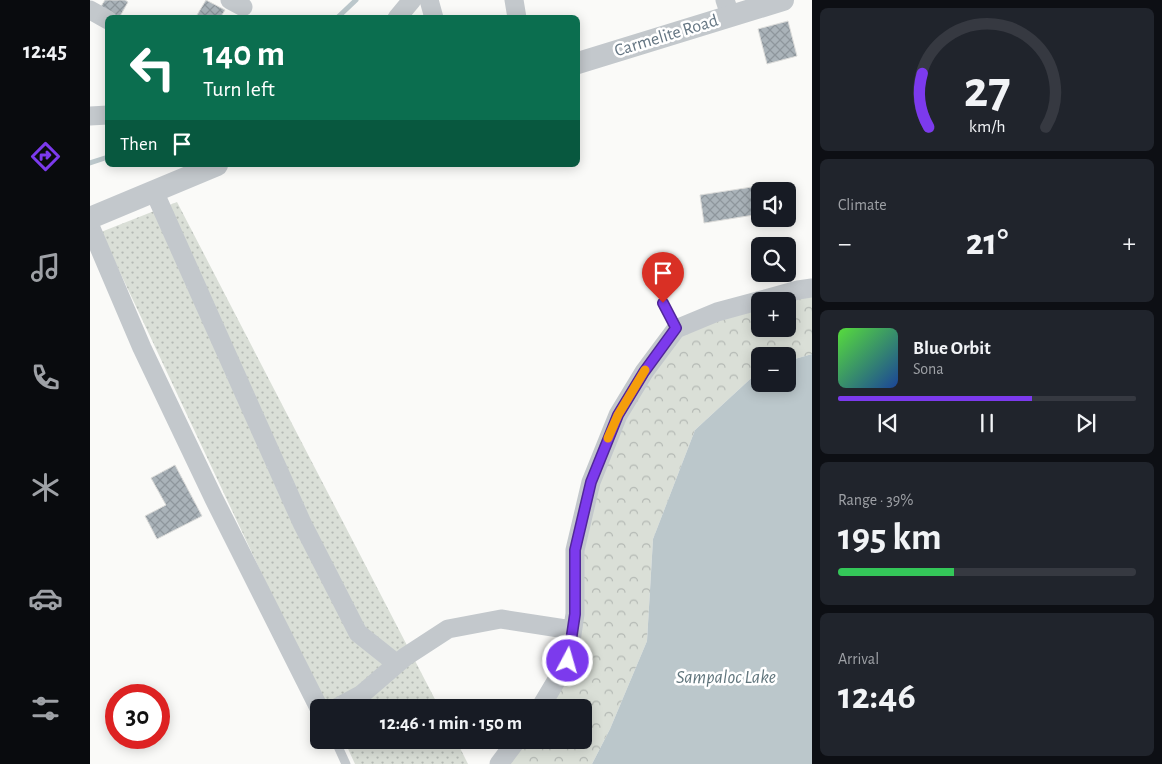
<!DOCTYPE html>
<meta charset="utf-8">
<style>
body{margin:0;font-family:"Alegreya Sans",sans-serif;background:#20242c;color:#f1f3f6;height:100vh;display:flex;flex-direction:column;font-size:19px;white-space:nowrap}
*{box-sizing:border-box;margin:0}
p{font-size:16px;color:#9ea1a6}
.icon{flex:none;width:28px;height:28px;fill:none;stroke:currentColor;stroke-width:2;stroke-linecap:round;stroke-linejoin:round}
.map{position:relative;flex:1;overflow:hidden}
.panel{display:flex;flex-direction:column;gap:8px;padding:8px;background:#0d0f14;width:350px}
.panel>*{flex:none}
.banner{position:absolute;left:15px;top:15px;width:475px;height:152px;border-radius:8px;box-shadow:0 2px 12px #0003;background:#0b6e4f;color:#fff;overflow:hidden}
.tools{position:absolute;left:661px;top:182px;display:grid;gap:10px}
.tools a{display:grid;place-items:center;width:45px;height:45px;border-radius:8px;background:#171b24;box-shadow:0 2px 12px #0003;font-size:25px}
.speed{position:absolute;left:15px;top:684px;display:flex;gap:10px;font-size:25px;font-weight:700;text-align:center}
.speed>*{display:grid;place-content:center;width:65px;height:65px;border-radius:50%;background:#171b24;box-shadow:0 2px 12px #0003;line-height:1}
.speed .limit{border:8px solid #d22;background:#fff;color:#111}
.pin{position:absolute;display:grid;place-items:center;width:42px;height:42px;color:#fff;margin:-51px -21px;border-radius:50% 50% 50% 0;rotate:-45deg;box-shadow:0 0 5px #0007}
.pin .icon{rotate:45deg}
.me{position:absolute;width:55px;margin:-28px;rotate:6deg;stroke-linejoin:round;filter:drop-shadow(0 0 4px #0008)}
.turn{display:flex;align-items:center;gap:18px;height:105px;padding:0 15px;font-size:22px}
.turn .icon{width:65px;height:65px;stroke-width:2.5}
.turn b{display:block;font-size:35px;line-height:42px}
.then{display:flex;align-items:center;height:48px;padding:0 15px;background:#0003;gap:10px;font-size:19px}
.big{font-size:38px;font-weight:700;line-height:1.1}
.panel .tile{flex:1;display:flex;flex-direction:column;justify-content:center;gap:8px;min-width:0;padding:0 18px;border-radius:8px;background:#20242c}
.panel .dial{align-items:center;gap:0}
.dial svg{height:130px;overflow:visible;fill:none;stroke:#363941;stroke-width:7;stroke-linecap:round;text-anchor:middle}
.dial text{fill:#f1f3f6;stroke:none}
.song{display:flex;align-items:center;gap:15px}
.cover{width:60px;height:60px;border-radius:8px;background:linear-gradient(135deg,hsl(110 70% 55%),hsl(220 70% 35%))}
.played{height:5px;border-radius:2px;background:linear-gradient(90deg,#7c3aed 65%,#363941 65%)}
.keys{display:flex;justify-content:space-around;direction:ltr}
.heat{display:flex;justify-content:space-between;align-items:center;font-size:28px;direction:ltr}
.charge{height:8px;border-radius:4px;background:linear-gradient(90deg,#34c759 39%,#363941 0)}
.trip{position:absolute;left:220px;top:699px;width:282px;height:50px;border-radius:8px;background:#171b24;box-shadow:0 2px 12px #0003;font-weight:700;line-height:50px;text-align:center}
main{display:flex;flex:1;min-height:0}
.menu{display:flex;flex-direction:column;width:90px;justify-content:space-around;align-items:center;background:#090b0e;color:#9ea1a6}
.menu .icon{width:35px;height:35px}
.menu .on{color:#7c3aed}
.menu b{font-size:22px;color:#f1f3f6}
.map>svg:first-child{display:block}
</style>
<main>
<nav class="menu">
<b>12:45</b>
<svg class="icon on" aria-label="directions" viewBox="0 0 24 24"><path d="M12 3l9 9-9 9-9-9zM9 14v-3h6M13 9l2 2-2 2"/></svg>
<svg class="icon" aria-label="music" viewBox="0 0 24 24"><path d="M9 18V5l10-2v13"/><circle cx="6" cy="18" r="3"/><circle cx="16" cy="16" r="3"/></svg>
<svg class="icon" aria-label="phone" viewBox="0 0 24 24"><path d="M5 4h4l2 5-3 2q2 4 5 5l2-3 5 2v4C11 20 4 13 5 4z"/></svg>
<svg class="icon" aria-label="climate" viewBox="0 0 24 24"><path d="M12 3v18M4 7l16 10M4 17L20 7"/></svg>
<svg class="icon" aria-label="car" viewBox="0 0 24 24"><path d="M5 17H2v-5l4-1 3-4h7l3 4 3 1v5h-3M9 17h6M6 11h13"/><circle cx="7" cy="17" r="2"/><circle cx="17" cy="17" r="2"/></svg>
<svg class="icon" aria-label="filters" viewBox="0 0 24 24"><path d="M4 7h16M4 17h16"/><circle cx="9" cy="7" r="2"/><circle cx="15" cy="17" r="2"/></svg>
</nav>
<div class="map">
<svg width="722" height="764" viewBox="0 0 722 764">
<defs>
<pattern id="grass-dots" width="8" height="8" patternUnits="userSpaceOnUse" patternTransform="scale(1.25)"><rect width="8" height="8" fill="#dadfd7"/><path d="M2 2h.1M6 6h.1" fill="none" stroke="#b4b9b4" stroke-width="1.8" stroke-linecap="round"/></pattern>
<pattern id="forest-crowns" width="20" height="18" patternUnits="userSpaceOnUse" patternTransform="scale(1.25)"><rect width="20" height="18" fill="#dadfd7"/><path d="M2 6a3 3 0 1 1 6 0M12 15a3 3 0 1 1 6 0" fill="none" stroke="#b4b9b4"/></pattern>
<pattern id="building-cross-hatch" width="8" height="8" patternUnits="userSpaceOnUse" patternTransform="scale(1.25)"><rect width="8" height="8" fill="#aab3b9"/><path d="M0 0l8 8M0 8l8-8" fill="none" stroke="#8e969c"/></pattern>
</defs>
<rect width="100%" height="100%" fill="#fafaf8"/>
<path fill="url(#grass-dots)" d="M87 202 349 707H238L178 587 11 232Z
M254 740H366L378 764H265Z"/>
<path fill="url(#forest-crowns)" d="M722 291V354L698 361V356H670V370L605 430 563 539 557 641 520 729 502 764H409L427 740H494V708L450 707 478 661 501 482 586 329 670 303V329H698V301Z"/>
<path fill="#bbc7cb" d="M722 354V764H502L520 729 557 641 563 539 605 430 670 370V384H698V361Z"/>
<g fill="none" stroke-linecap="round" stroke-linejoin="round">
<path stroke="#bbc7cb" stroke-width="5" d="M247 18 266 0
M0 163 18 157"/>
</g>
<path fill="url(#building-cross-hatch)" stroke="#dcdcda" d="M15 0H35L38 2 29 18H20L8 11Z
M116 0 135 10 130 18H112L107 15Z
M698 21 707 56 677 64 668 29Z
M675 185 676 191H670V214L614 223 610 195Z
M85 465 112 516 67 539 55 516 76 505 61 478Z"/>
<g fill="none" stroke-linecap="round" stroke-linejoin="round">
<path stroke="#c3c8cc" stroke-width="9" d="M573 303 586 329
M245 740 256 764"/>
<path stroke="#c3c8cc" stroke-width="19" d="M140 0 153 7
M339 0 344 18
M424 0 427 18
M635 0 640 15
M0 10 18 20
M307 18 322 0
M0 116 18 115
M64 191 212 523 268 633 307 664
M0 226 52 348 124 499 229 708
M246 708 272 694 315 657 358 629 411 619 482 630
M450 708 478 661 485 614V550L501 482 528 415 554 372 586 329 627 312 708 290 722 288
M409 764 427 740"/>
<path stroke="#c3c8cc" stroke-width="22" d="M488 63 693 0
M0 218 127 165"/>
</g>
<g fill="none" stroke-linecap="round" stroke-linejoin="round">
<g stroke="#51269a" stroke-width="12">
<path id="route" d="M478 661 485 614V550L501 482 528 415 554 372 586 328 573 303"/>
</g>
<use href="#route" stroke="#7c3aed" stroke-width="9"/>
<path stroke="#f59e0b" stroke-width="9" d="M518 438 528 415 555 370"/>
</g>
<g text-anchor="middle" stroke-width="5" stroke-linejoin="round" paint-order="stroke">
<g font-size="18" fill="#657683" stroke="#fff">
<text transform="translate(576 35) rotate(-17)" y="6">Carmelite Road</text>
</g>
<g font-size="19" font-style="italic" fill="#60757c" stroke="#fff">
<text x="636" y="683">Sampaloc Lake</text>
</g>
</g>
</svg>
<div class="tools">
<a><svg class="icon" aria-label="sound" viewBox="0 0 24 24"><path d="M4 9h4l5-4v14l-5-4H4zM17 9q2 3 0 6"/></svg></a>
<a><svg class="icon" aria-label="search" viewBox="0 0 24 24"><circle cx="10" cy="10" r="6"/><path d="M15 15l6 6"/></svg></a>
<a>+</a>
<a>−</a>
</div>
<div class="speed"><div class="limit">30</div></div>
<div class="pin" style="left:573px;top:303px;background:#d93025"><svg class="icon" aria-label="arrive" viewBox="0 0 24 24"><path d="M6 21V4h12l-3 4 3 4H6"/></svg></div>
<svg class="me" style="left:478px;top:661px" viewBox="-20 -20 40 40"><circle r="17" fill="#7c3aed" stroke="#fff" stroke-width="3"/><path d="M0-11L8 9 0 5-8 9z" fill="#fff"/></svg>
<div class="trip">12:46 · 1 min · 150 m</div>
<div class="banner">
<div class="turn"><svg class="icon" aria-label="left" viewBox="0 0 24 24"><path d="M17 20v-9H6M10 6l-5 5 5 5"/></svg><div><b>140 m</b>Turn left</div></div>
<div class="then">Then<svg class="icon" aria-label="arrive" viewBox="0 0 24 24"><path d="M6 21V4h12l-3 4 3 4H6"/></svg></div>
</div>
</div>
<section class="panel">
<div class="tile dial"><svg viewBox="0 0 100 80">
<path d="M14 69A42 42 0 1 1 86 69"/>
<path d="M14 69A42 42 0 0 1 10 36" stroke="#7c3aed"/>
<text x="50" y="56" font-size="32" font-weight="700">27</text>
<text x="50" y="72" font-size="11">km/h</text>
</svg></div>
<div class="tile"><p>Climate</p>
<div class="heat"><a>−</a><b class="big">21°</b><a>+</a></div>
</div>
<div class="tile">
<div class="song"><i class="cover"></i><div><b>Blue Orbit</b><p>Sona</p></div></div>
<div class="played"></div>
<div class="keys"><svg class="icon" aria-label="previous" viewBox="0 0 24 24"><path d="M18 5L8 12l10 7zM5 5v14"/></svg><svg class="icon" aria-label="pause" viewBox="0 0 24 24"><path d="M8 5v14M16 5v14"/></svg><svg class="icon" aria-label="next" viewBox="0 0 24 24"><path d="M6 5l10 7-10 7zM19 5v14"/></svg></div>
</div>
<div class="tile"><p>Range · 39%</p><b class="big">195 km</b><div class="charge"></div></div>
<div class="tile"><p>Arrival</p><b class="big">12:46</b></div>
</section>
</main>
